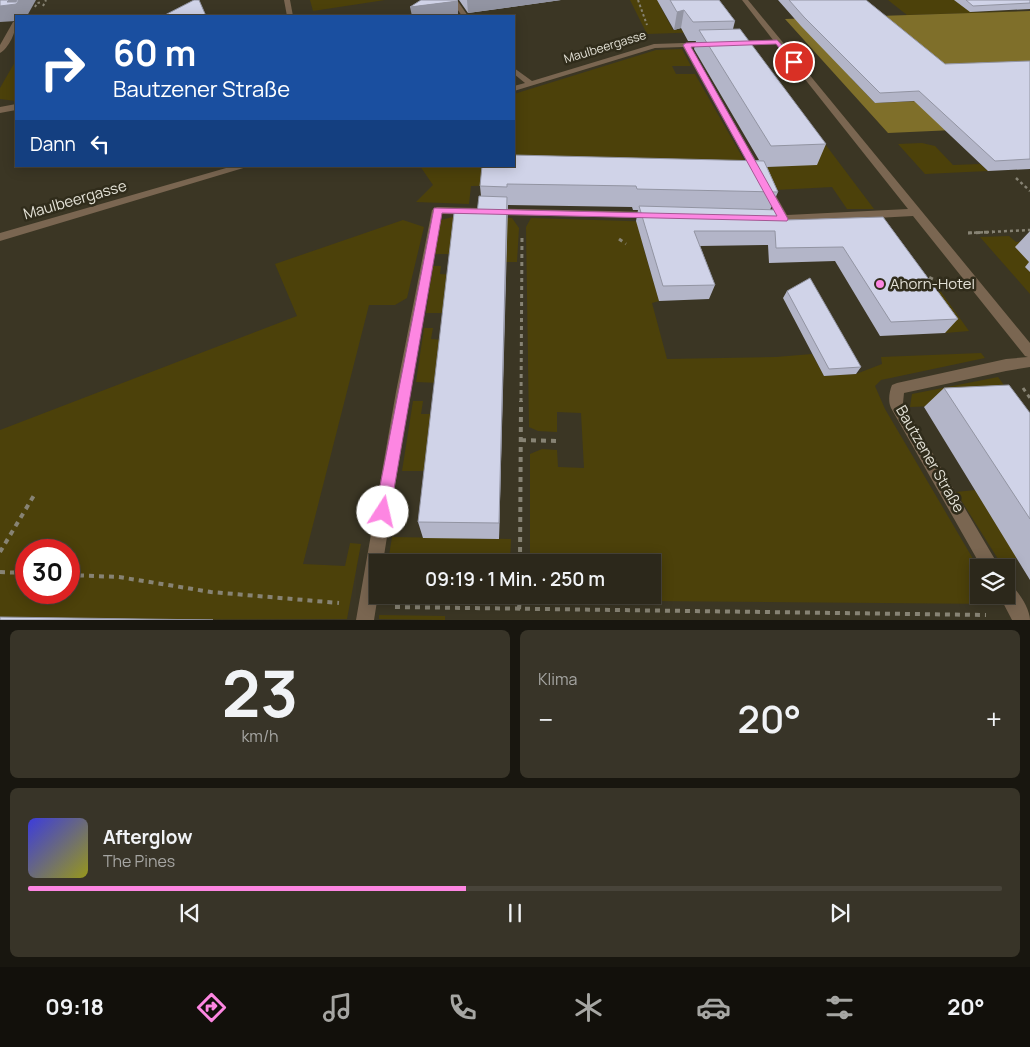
<!DOCTYPE html>
<html lang="de">
<meta charset="utf-8">
<style>
body{margin:0;font-family:Manrope,sans-serif;background:#383428;color:#f1f3f6;height:100vh;display:flex;flex-direction:column;font-size:19px;white-space:nowrap}
*{box-sizing:border-box;margin:0}
p{font-size:16px;color:#a6a6a3}
.icon{flex:none;width:28px;height:28px;fill:none;stroke:currentColor;stroke-width:2;stroke-linecap:round;stroke-linejoin:round}
.map{position:relative;height:620px;overflow:hidden}
.details{display:flex;flex-direction:column;gap:10px;padding:10px;background:#18160f;flex:1}
.details>*{flex:none}
.banner{position:absolute;left:15px;top:15px;width:500px;height:152px;border-radius:0px;box-shadow:0 2px 12px #0003,0 0 0 1px #48443a;background:#1a4fa0;color:#fff;overflow:hidden}
.tools{position:absolute;left:970px;top:559px;display:grid;gap:10px}
.tools a{display:grid;place-items:center;width:45px;height:45px;border-radius:0px;background:#2c281b;box-shadow:0 2px 12px #0003,0 0 0 1px #48443a;font-size:25px}
.speed{position:absolute;left:15px;top:539px;display:flex;gap:10px;font-size:25px;font-weight:700;text-align:center}
.speed>*{display:grid;place-content:center;width:65px;height:65px;border-radius:50%;background:#2c281b;box-shadow:0 2px 12px #0003,0 0 0 1px #48443a;line-height:1}
.speed .limit{border:8px solid #d22;background:#fff;color:#111}
.pin{position:absolute;display:grid;place-items:center;width:42px;height:42px;color:#fff;margin:-21px;border:2px solid #fff;border-radius:50%;box-shadow:0 1px 5px #0007}
.me{position:absolute;width:55px;margin:-28px;rotate:10deg;stroke-linejoin:round;filter:drop-shadow(0 0 4px #0008)}
.turn{display:flex;align-items:center;gap:18px;height:105px;padding:0 15px;font-size:22px}
.turn .icon{width:65px;height:65px;stroke-width:2.5}
.turn b{display:block;font-size:35px;line-height:42px}
.then{display:flex;align-items:center;height:48px;padding:0 15px;background:#0003;gap:10px;font-size:19px}
.big{font-size:38px;font-weight:600;line-height:1.1}
.details .tile{flex:1;display:flex;flex-direction:column;justify-content:center;gap:8px;min-width:0;padding:0 18px;border-radius:8px;background:#383428}
.details .dial{align-items:center;gap:0}
.dial b{font-size:65px;line-height:1}
.song{display:flex;align-items:center;gap:15px}
.cover{width:60px;height:60px;border-radius:8px;background:linear-gradient(135deg,hsl(240 70% 55%),hsl(60 70% 35%))}
.played{height:5px;border-radius:2px;background:linear-gradient(90deg,#fd86e2 45%,#48443a 45%)}
.keys{display:flex;justify-content:space-around;direction:ltr}
.heat{display:flex;justify-content:space-between;align-items:center;font-size:28px;direction:ltr}
.details .tiles{flex:1;display:grid;gap:10px;grid-template-columns:1fr 1fr}
.tile:last-child{grid-column:span 2}
.trip{position:absolute;left:369px;top:554px;width:292px;height:50px;border-radius:0px;background:#2c281b;box-shadow:0 2px 12px #0003,0 0 0 1px #48443a;font-weight:600;line-height:50px;text-align:center}
.tabs{display:flex;height:80px;justify-content:space-around;align-items:center;background:#12100b;color:#a6a6a3}
.tabs .icon{width:35px;height:35px}
.tabs .on{color:#fd86e2}
.tabs b{font-size:22px;color:#f1f3f6}
.map>svg:first-child{display:block}
</style>
<div class="map">
<svg width="1030" height="620" viewBox="0 0 1030 620">
<rect width="100%" height="100%" fill="#3b3624"/>
<path fill="#4c410a" fill-rule="evenodd" d="M310 0H385L313 11Z
M630 0H708L659 4 673 30 703 29 704 32 647 34Z
M888 0H1022L970 12 1030 11 907 15Z
M752 47 874 209H847L832 187 775 190 762 167 816 164Z
M682 49 691 66H672L676 74H695L756 181 471 186 469 204 416 202 433 185 420 166H514V94L656 50Z
M16 60V101L0 99V88Z
M922 143 935 146 953 165 980 164 988 171 925 174 898 144Z
M456 216 512 218 519 228 517 262H506L507 235 454 254H435L441 220Z
M531 218 786 226 642 243 659 301 652 303 667 359 776 357 812 354 824 376 856 374 882 364 881 357 981 353 985 358 881 380 875 386 885 409 979 569V595H994L999 604 534 600 532 595H652V562H530V454L542 449 557 450 558 467 584 468 581 413 557 412V432L538 431 529 427 526 227Z
M403 220 424 227 407 298 395 305H369L303 564 345 566 350 543 361 544 347 619 0 620V430L297 316 275 264ZM26 550H69V592H26Z
M1009 236 1016 242 1030 241V263L1025 267 1030 272V294L980 237Z
M433 266H441L440 274 452 275 448 313H426Z
M904 274 939 289 969 331 945 333Z
M424 328H433L431 339 445 340 440 383 416 382Z
M998 377 1030 420 986 404 910 407 912 394Z
M413 401H423L421 414H437L430 471H402Z
M975 490 1017 558 998 559 956 492Z
M392 537 511 539 510 562H388Z
M384 595H505L502 599 383 597Z
M379 615 445 616V620L379 619Z"/>
<path fill="#7f6f2a" fill-rule="evenodd" d="M1030 11V71L976 129 888 133 785 19ZM917 75 943 100 875 103 851 78Z"/>
<g fill="none" stroke-linecap="round" stroke-linejoin="round">
<path stroke="#878374" stroke-width="2" stroke-dasharray="2.5 2.5" stroke-linecap="butt" d="M638 0 647 25
M43 6 46 0
M35 7 37 3 42 2"/>
<path stroke="#878374" stroke-width="2.5" stroke-dasharray="3 3" stroke-linecap="butt" d="M1016 178 1030 191
M968 233 1030 230"/>
<path stroke="#878374" stroke-width="3" stroke-dasharray="4 4" stroke-linecap="butt" d="M968 233 993 232
M619 239 626 244
M922 274 937 281
M1023 388 1030 398
M521 402 522 236"/>
<path stroke="#878374" stroke-width="4" stroke-dasharray="5 5" stroke-linecap="butt" d="M521 440 558 441
M0 552 36 492
M520 562 521 401
M0 572 26 573
M69 575 119 577 211 592 339 603
M395 607 986 615
M519 609 520 595"/>
<path fill="#7a6651" fill-rule="evenodd" d="M284 0H290L293 16H287Z
M451 0H457L468 16H462Z
M742 0H748L1030 343V367L1006 371 904 393 903 403 1000 568H982L891 408C888 402 889 392 892 385L897 383 1006 359 1028 357 1025 356 913 216 784 223 765 221 764 219 765 217 776 215 683 47 655 48 514 91V86L525 83 514 74V68L532 81 654 44 715 42V46H712L691 47 787 215 908 209 777 44 732 45V41H735L773 40Z
M13 22H16C16 32 9 48 0 53V45Z
M16 104V110L0 113V107Z
M233 166H250L0 241V233Z
M437 207 654 212 659 215 654 218 442 214 410 392 383 562H378V595L374 620H356L396 392 432 210Z
M1006 582C1016 586 1030 608 1030 620H1012L999 595H1006Z"/>
</g>
<path fill="#b3b5c8" d="M459 0H561L468 13Z
M657 0H719L735 21 733 29 826 144 817 165 767 167 778 192 770 210 785 220 883 217 958 319 945 333 880 336 835 261 769 263 768 245 700 246 715 285 709 299 659 301 636 221 638 210H633L632 207 508 205 499 539 423 538 418 522 481 196 480 186 759 160 694 49 696 41H688L681 28 674 30Z
M778 0H866L945 64 1030 61V169L988 171 914 101 875 103 801 26Z
M954 0H1030V9L970 12Z
M1030 231V272L1025 267 1029 262 1015 247Z
M787 291 861 367 856 374 824 376 783 298Z
M944 388 1030 413V580L924 407Z"/>
<path fill="#9294a2" d="M9 0H36L27 16H16V21L0 22V6Z
M467 0H561L468 13Z
M458 1V14L443 16H412L410 7Z
M684 10 681 28 674 30 677 12Z
M507 197V218L499 539V523Z"/>
<path fill="#d0d3e8" stroke="#9294a2" d="M0 0H9L7 2H16L17 0H19L16 4 0 6Z
M194 0H199L206 16H163Z
M421 0H457L458 1 410 7Z
M670 0H719L735 21 693 22 684 10 677 12Z
M789 0H866L945 64 1030 61V159L995 161 919 91 880 93 804 17Z
M966 0H1030V3L973 6Z
M740 29 826 144 771 146 699 30Z
M514 155 764 161 778 192 637 189 636 186 507 184V187L480 186 482 166H514Z
M479 196 507 197 499 523 418 522 454 213H477Z
M639 206 780 210 785 220 883 217 958 319 891 322 843 247 776 248 775 231H694L715 285 663 286Z
M810 278 861 367 829 369 787 291Z
M1009 385 1030 413V519L944 388Z
M0 617 213 620H0Z"/>
<path fill="#fd86e2" stroke="#a45793" d="M777 40 796 60V63H791L776 44 691 47 788 219 787 221 442 213 390 512 388 517 383 519 377 517 375 512 434 208 777 216 683 45 686 43Z"/>
<circle fill="#fd86e2" stroke="#302c1b" stroke-width="2" cx="880" cy="284" r="5"/>
<g text-anchor="middle" stroke-width="5" stroke-linejoin="round" paint-order="stroke">
<g font-size="12" fill="#e3e1d6" stroke="#302c1b">
<text transform="translate(605 47) rotate(-17)" y="4">Maulbeergasse</text>
</g>
<g font-size="15" fill="#e3e1d6" stroke="#302c1b">
<text transform="translate(75 200) rotate(-16)" y="5">Maulbeergasse</text>
<text transform="translate(930 459) rotate(60)" y="5">Bautzener Straße</text>
</g>
<g font-size="15" fill="#e3e1d6" stroke="#302c1b" text-anchor="start">
<text x="890" y="289">Ahorn-Hotel</text>
</g>
</g>
</svg>
<div class="tools">
<a><svg class="icon" aria-label="layers" viewBox="0 0 24 24"><path d="M12 4l9 5-9 5-9-5zM3 14l9 5 9-5"/></svg></a>
</div>
<div class="speed"><div class="limit">30</div></div>
<div class="pin" style="left:794px;top:62px;background:#d93025"><svg class="icon" aria-label="arrive" viewBox="0 0 24 24"><path d="M6 21V4h12l-3 4 3 4H6"/></svg></div>
<svg class="me" style="left:383px;top:512px" viewBox="-20 -20 40 40"><circle r="19" fill="#fff"/><path d="M0-13L10 11 0 6-10 11z" fill="#fd86e2"/></svg>
<div class="trip">09:19 · 1 Min. · 250 m</div>
<div class="banner">
<div class="turn"><svg class="icon" aria-label="right" viewBox="0 0 24 24"><path d="M7 20v-9h11M14 6l5 5-5 5"/></svg><div><b>60 m</b>Bautzener Straße</div></div>
<div class="then">Dann<svg class="icon" aria-label="left" viewBox="0 0 24 24"><path d="M17 20v-9H6M10 6l-5 5 5 5"/></svg></div>
</div>
</div>
<section class="details">
<div class="tiles">
<div class="tile dial"><b>23</b><p>km/h</p></div>
<div class="tile"><p>Klima</p>
<div class="heat"><a>−</a><b class="big">20°</b><a>+</a></div>
</div>
<div class="tile">
<div class="song"><i class="cover"></i><div><b>Afterglow</b><p>The Pines</p></div></div>
<div class="played"></div>
<div class="keys"><svg class="icon" aria-label="previous" viewBox="0 0 24 24"><path d="M18 5L8 12l10 7zM5 5v14"/></svg><svg class="icon" aria-label="pause" viewBox="0 0 24 24"><path d="M8 5v14M16 5v14"/></svg><svg class="icon" aria-label="next" viewBox="0 0 24 24"><path d="M6 5l10 7-10 7zM19 5v14"/></svg></div>
</div>
</div>
</section>
<nav class="tabs">
<b>09:18</b>
<svg class="icon on" aria-label="directions" viewBox="0 0 24 24"><path d="M12 3l9 9-9 9-9-9zM9 14v-3h6M13 9l2 2-2 2"/></svg>
<svg class="icon" aria-label="music" viewBox="0 0 24 24"><path d="M9 18V5l10-2v13"/><circle cx="6" cy="18" r="3"/><circle cx="16" cy="16" r="3"/></svg>
<svg class="icon" aria-label="phone" viewBox="0 0 24 24"><path d="M5 4h4l2 5-3 2q2 4 5 5l2-3 5 2v4C11 20 4 13 5 4z"/></svg>
<svg class="icon" aria-label="climate" viewBox="0 0 24 24"><path d="M12 3v18M4 7l16 10M4 17L20 7"/></svg>
<svg class="icon" aria-label="car" viewBox="0 0 24 24"><path d="M5 17H2v-5l4-1 3-4h7l3 4 3 1v5h-3M9 17h6M6 11h13"/><circle cx="7" cy="17" r="2"/><circle cx="17" cy="17" r="2"/></svg>
<svg class="icon" aria-label="filters" viewBox="0 0 24 24"><path d="M4 7h16M4 17h16"/><circle cx="9" cy="7" r="2"/><circle cx="15" cy="17" r="2"/></svg>
<b>20°</b>
</nav>
